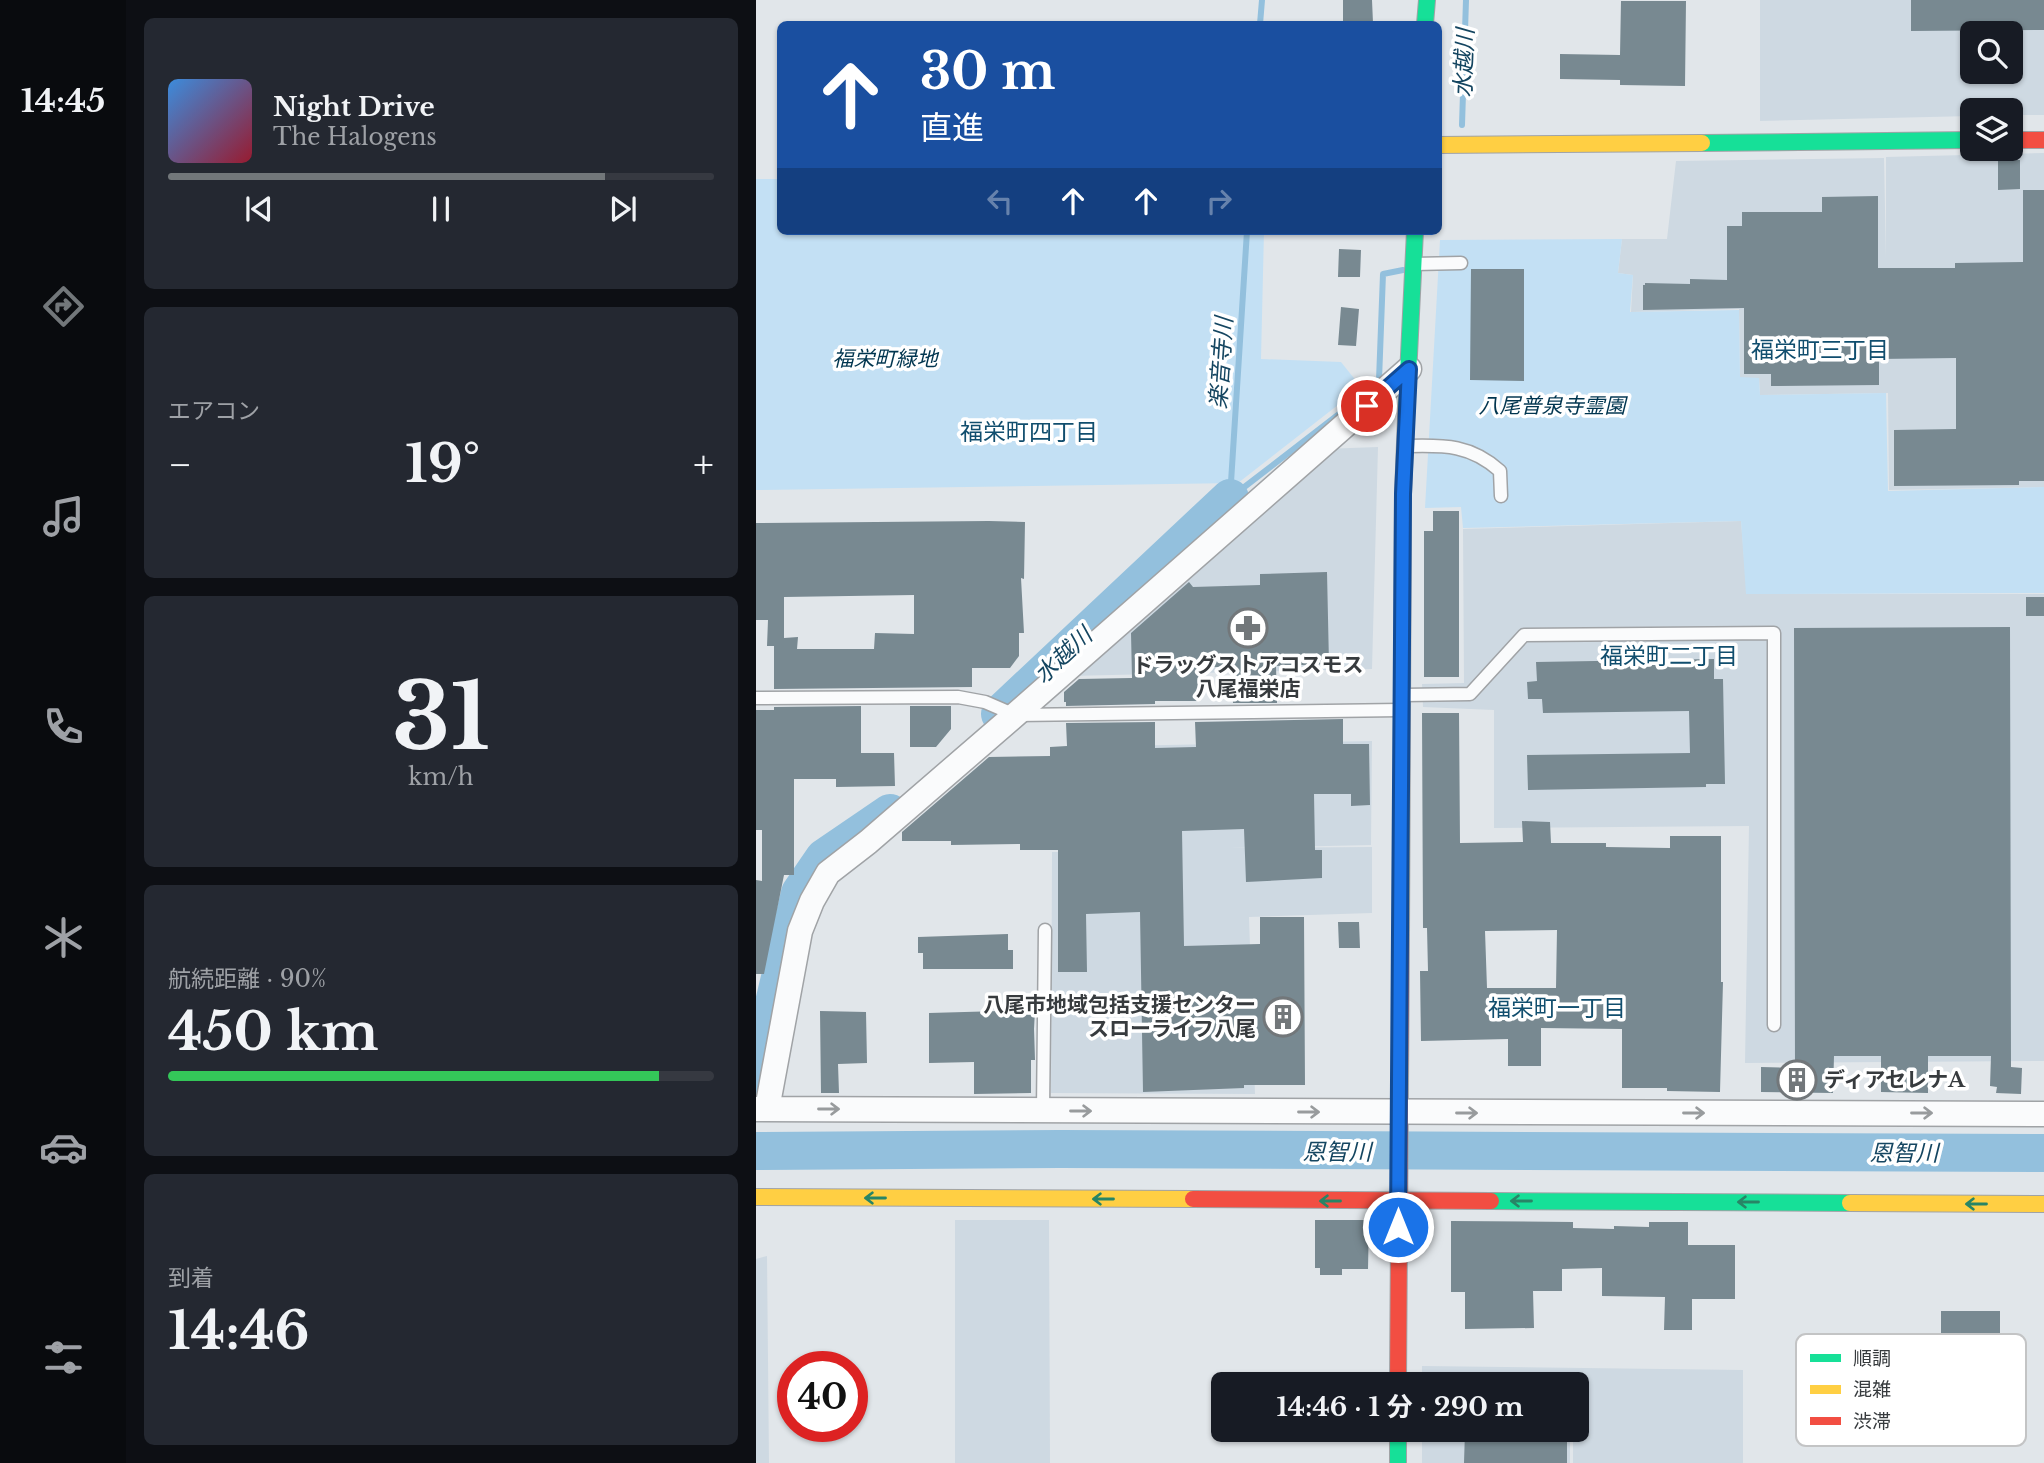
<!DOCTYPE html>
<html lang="ja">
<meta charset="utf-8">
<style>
body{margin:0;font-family:"Libre Baskerville","Noto Sans JP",serif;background:#242831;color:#f1f3f6;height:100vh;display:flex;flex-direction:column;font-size:26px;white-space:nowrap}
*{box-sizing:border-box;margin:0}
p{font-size:23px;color:#9ea1a6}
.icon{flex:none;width:38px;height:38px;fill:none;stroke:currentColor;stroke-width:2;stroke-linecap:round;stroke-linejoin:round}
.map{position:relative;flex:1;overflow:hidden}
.details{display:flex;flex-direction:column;gap:18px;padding:18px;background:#0d0f14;width:630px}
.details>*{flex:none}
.guide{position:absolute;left:21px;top:21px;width:665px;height:214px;border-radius:10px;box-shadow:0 2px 5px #0004;background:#1a4fa0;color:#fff;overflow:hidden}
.fabs{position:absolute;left:1204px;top:21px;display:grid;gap:14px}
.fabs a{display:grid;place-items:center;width:63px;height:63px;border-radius:10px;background:#171b24;box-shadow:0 2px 5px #0004;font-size:35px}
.speed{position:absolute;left:21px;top:1351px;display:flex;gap:14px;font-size:35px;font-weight:700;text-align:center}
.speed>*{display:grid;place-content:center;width:91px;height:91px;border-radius:50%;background:#171b24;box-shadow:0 2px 5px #0004;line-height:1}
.speed .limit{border:10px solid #d22;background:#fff;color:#111}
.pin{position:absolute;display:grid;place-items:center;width:60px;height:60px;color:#fff;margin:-30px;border:4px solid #fff;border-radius:50%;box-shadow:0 2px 7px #0007}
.me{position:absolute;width:77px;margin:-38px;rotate:0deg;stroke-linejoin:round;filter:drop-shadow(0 0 5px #0008)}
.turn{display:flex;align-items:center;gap:24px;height:147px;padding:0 28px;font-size:32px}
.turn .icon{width:91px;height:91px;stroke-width:2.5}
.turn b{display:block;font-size:49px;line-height:60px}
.lanes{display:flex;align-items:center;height:66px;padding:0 28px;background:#0003;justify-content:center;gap:35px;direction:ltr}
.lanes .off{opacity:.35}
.big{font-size:52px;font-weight:700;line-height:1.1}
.details .tile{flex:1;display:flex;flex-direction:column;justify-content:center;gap:10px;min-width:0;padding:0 24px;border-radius:10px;background:#242831}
.details .dial{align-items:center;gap:0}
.dial b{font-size:91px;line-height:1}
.song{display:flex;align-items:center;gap:21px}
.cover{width:84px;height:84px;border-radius:10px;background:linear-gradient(135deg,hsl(210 70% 55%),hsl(350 70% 35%))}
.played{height:7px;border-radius:4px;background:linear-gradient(90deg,#72777a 80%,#363941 80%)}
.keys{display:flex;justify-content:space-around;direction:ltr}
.heat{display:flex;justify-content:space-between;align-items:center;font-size:38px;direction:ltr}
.charge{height:10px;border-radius:5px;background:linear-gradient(90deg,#34c759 90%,#363941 0)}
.trip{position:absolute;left:455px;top:1372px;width:378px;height:70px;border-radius:10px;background:#171b24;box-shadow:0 2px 5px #0004;font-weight:700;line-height:70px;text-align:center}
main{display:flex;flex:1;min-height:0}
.dock{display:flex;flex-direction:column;width:126px;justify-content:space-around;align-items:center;background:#090b0e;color:#9ea1a6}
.dock .icon{width:49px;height:49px}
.dock .current{color:#72777a}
.dock b{font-size:32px;color:#f1f3f6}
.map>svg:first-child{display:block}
</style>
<main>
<nav class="dock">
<b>14:45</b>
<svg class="icon current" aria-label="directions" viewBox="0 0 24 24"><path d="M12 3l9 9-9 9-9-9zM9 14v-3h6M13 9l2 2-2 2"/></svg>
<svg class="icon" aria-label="music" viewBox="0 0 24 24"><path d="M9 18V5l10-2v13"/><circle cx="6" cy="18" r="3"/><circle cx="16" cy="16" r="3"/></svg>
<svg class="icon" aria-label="phone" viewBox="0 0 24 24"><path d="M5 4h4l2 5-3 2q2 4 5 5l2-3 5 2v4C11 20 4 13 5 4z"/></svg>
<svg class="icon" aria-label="climate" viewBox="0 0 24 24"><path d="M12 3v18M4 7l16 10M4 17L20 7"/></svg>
<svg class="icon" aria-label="car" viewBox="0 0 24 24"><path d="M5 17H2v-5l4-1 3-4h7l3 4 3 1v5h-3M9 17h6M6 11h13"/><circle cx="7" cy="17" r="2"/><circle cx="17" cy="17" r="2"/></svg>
<svg class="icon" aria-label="filters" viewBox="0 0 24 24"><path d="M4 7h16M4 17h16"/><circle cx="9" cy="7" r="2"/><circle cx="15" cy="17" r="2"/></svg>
</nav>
<section class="details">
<div class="tile">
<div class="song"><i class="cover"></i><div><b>Night Drive</b><p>The Halogens</p></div></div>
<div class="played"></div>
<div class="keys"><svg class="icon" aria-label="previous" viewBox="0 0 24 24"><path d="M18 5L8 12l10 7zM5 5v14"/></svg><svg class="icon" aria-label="pause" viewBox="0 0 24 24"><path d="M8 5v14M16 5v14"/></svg><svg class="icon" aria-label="next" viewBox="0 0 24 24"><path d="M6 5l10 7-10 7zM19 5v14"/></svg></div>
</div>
<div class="tile"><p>エアコン</p>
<div class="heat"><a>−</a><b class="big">19°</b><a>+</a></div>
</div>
<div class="tile dial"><b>31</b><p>km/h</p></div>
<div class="tile"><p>航続距離 · 90%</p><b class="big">450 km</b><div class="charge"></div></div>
<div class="tile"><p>到着</p><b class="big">14:46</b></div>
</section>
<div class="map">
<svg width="1288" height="1463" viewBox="0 0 1288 1463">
<rect width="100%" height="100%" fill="#e1e6ea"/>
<path fill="#ced9e2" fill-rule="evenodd" d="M1004 0H1288V115H1255V110H1216V116L1004 121ZM1216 33H1255V72H1216Z
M1288 153V487L1133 490 1132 393 1004 395 1003 378H984L983 309 875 312 877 275 862 273 866 239H911L920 161 1128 158 1130 259V157Z
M622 447 616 669 313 676 567 449Z
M985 521 991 594H1288V1061L989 1063 993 826 738 828V710L667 707 666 684 708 683 707 529Z
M616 741 615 845 473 848 616 847V913L493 917 499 1094 295 1093 296 852H318L304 747Z
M199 1220H293L294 1463H199Z
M11 1256 13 1463H0V1259Z
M666 1366 987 1370V1463H817V1430H813H821V1384H666Z
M666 1430 814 1432V1463H666Z"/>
<path fill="#c3e0f4" d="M0 179H24V231H508L505 359 585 362 605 387 482 483 0 490Z
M866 239 862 273 877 275 874 312 983 310 984 377 1003 378 1004 395 1130 393 1132 491 1288 487V593L990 594 985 521 707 528 705 507 669 508 684 240Z"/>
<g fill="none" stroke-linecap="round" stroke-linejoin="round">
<path stroke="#93c0dd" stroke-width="6" d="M504 24 506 0
M706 125 710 0
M618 383 623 380 627 274 647 270
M474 498 587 411
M474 498 491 231"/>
<path stroke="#93c0dd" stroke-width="38" d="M244 714 474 498
M0 1079 44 893 68 858 134 813
M0 1151 304 1149 1288 1153"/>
</g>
<path fill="#788991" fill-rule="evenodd" d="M587 0H616L617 23H587Z
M1155 0H1288V30L1155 31Z
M865 1H930L929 86 864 85V80L804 79V54L864 55Z
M1242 155 1254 160H1264V189L1242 190Z
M1267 190H1288V481H1263V485L1138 486V430L1200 429V358L1123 359V385L1015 386V374H988V308L887 310V285H889V283L934 284V279L971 280V226H986V212H1066V197L1122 196V268H1199V263L1267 262Z
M583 249 605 250 604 277H582Z
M715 269H768V381L714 380Z
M585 307 603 309 600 346 582 345Z
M677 511H703V677H668V531H677Z
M233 521 269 522 268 579 265 578 268 633H263V656L254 668H216V687L18 689V646H11L12 620H0V523ZM158 595V634L119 633 118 649H41L42 637 28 638V597Z
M571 572 573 664 520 666 521 703H477L475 667H443V701H399V704L310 706V702H308V692L323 679 376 678 375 633 433 582 437 587 504 585V574Z
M1270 597H1288V616H1270Z
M1254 627 1255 1067 1266 1068 1265 1094 1240 1093 1241 1087 1234 1086 1235 1056H1172V1093L1125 1092V1056H1078L1077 1093 1005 1092V1067L1039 1068 1038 628Z
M958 659V679H967L969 784H950V787L772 790 771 755 934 753 933 711 787 713 786 699H772L771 682 781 681 780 662Z
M105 706V753H138L139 786 80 787V779H38V875H28L8 974H0V880L6 881V830H0V710H18V707Z
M154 706H195V729L180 747H154Z
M666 713H703L704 843 767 842 766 821 794 822 795 843H850V847L914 848V836H965V982H967L964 1092 911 1091V1088H866V1029L785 1028V1066H752V1039L665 1041 664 971H672L671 928H667ZM801 930 800 988H731L729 931Z
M587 719V744H613L614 805 595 806V794H558L559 850H566V878L490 882 488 829 426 831 428 946 504 944V917H548L549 1085H488V1088L387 1092 384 912 330 914 331 972H302V850H264V844L195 845V841H146V832L233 757 294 756V747L311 746 310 723 399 722V748L440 747 439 722Z
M582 922H603L604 948H583Z
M252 934V950H257V969H167V953H162V937Z
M279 1010 278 1029 279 1060H275V1093L218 1094V1062L173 1063V1013Z
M64 1011 110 1012 111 1063 82 1064 83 1093H65Z
M559 1220H613L612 1269H586V1275H564V1268H559Z
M695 1221 817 1222V1228L858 1229V1226L893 1227V1222H932V1245H979V1299H936V1330H908L909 1297 846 1296V1268L806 1269V1291H777L778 1328 709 1329V1292H695Z
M1185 1311H1244V1338H1185Z
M709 1431 811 1433V1463H708Z"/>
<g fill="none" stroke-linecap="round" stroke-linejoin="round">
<g stroke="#a0a3a6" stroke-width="15">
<path id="lane" d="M658 264 705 263
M653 446C689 445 715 445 744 471L745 496
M649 695 714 694 768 635 1018 633V1025
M0 698 202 697 229 702 259 715 645 710
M287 1110 289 930"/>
</g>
<g stroke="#a0a3a6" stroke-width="27">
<path id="street" d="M0 1109 1288 1114
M11 1109 44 931 56 901 72 873 112 842 259 715 653 369"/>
</g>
<g stroke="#a0a3a6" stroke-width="18">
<path id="fast" d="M669 24 671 0
M946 143 1216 140
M650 417 659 231
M735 1201 1094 1203
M642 1430V1463"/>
</g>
<g stroke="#a0a3a6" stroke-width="18">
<path id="slow" d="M682 145 946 143
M645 933 647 494 650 417
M0 1197 437 1199
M1094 1203 1288 1204"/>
</g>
<g stroke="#a0a3a6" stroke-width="18">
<path id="jam" d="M1255 140H1288
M437 1199 735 1201
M642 1384 645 933"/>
</g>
<use href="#lane" stroke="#fafbfc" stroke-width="12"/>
<use href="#street" stroke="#fafbfc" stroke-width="24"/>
<use href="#fast" stroke="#16e098" stroke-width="16"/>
<use href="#slow" stroke="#ffcf43" stroke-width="16"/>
<use href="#jam" stroke="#f24e42" stroke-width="16"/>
</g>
<defs><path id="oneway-shaft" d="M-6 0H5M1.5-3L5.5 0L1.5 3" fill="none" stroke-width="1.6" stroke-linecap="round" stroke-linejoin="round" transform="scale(1.75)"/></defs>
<g stroke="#989b9d">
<use href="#oneway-shaft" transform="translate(73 1109)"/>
<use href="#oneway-shaft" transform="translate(325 1111)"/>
<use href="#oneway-shaft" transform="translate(553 1112)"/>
<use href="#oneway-shaft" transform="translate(711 1113)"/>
<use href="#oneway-shaft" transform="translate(938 1113)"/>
<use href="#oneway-shaft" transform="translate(1166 1113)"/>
</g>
<g stroke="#288566">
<use href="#oneway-shaft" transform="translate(119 1198) rotate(-180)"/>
<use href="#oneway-shaft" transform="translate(347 1199) rotate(-180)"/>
<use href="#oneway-shaft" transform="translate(574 1201) rotate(-180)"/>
<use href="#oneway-shaft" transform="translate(765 1201) rotate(-180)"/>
<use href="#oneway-shaft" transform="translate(992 1202) rotate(-180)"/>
<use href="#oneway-shaft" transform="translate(1220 1204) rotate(-180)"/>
</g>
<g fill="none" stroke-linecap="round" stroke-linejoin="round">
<g stroke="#114b97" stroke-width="18">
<path id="route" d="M611 406 653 369 647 494 642 1227"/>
</g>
<use href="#route" stroke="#1a73e8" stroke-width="12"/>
</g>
<defs>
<g id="pharmacy-ring" transform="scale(2.0125)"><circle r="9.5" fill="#fff" stroke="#72777a" stroke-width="1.5"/><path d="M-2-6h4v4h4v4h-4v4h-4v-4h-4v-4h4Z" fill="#72777a"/></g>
<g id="building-ring" transform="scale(2.0125)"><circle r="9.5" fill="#fff" stroke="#72777a" stroke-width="1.5"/><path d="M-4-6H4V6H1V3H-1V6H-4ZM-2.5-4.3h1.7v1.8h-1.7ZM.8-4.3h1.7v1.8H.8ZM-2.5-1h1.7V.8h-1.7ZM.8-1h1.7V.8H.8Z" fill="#72777a"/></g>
</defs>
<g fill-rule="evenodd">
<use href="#pharmacy-ring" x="492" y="628"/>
<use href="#building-ring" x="527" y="1017"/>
<use href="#building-ring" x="1041" y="1080"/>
</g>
<g text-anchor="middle" stroke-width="7" stroke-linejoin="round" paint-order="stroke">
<g font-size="21" font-style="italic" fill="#00354f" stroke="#fff">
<text x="129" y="366">福栄町緑地</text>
<text x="796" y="413">八尾普泉寺霊園</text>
</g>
<g font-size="21" font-weight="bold" fill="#373b3e" stroke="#fff">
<text x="492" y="672">ドラッグストアコスモス<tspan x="492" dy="24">八尾福栄店</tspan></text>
<text x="500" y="1012" text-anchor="end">八尾市地域包括支援センター<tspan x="500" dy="24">スローライフ八尾</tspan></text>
<text x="1068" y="1087" text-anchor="start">ディアセレナA</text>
</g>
<g font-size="23" font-style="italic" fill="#154661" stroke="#fff">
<text transform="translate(708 63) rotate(-88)" y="8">水越川</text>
<text transform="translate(465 363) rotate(-86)" y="8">楽音寺川</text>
<text transform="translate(307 655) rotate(-43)" y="8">水越川</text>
<text x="581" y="1160">恩智川</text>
<text x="1148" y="1161">恩智川</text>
</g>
<g font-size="23" fill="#114e6e" stroke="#fff">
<text x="1064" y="358">福栄町三丁目</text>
<text x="273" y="440">福栄町四丁目</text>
<text x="913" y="664">福栄町二丁目</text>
<text x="801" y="1016">福栄町一丁目</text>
</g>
</g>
<rect x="1040" y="1334" width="230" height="112" rx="10" fill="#fff" stroke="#c3c4c5" stroke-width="2"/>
<rect x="1054" y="1354" width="31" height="8" fill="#16e098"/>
<rect x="1054" y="1385" width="31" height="9" fill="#ffcf43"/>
<rect x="1054" y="1417" width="31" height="8" fill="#f24e42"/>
<g font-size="19" fill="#373b3e">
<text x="1097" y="1365">順調</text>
<text x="1097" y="1396">混雑</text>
<text x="1097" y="1428">渋滞</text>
</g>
</svg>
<div class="fabs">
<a><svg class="icon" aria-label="search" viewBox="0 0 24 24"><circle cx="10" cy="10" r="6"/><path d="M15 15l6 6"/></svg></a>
<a><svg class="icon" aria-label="layers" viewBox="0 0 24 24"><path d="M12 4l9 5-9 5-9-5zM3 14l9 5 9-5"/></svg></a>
</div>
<div class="speed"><div class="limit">40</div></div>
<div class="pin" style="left:611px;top:406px;background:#d93025"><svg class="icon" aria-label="arrive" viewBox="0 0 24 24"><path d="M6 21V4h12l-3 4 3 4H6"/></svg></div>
<svg class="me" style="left:642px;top:1227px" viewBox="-20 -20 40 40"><circle r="17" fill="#1a73e8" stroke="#fff" stroke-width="3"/><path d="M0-11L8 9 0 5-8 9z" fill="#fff"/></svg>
<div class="trip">14:46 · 1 分 · 290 m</div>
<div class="guide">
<div class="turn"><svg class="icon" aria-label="ahead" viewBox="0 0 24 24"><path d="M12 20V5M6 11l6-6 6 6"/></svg><div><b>30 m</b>直進</div></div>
<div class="lanes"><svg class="icon off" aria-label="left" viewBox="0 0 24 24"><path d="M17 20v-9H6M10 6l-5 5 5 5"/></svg><svg class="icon" aria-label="ahead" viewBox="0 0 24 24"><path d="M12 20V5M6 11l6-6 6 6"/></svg><svg class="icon" aria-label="ahead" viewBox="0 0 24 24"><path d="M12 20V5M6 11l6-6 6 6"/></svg><svg class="icon off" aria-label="right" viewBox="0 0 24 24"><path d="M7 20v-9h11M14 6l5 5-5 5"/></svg></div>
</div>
</div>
</main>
